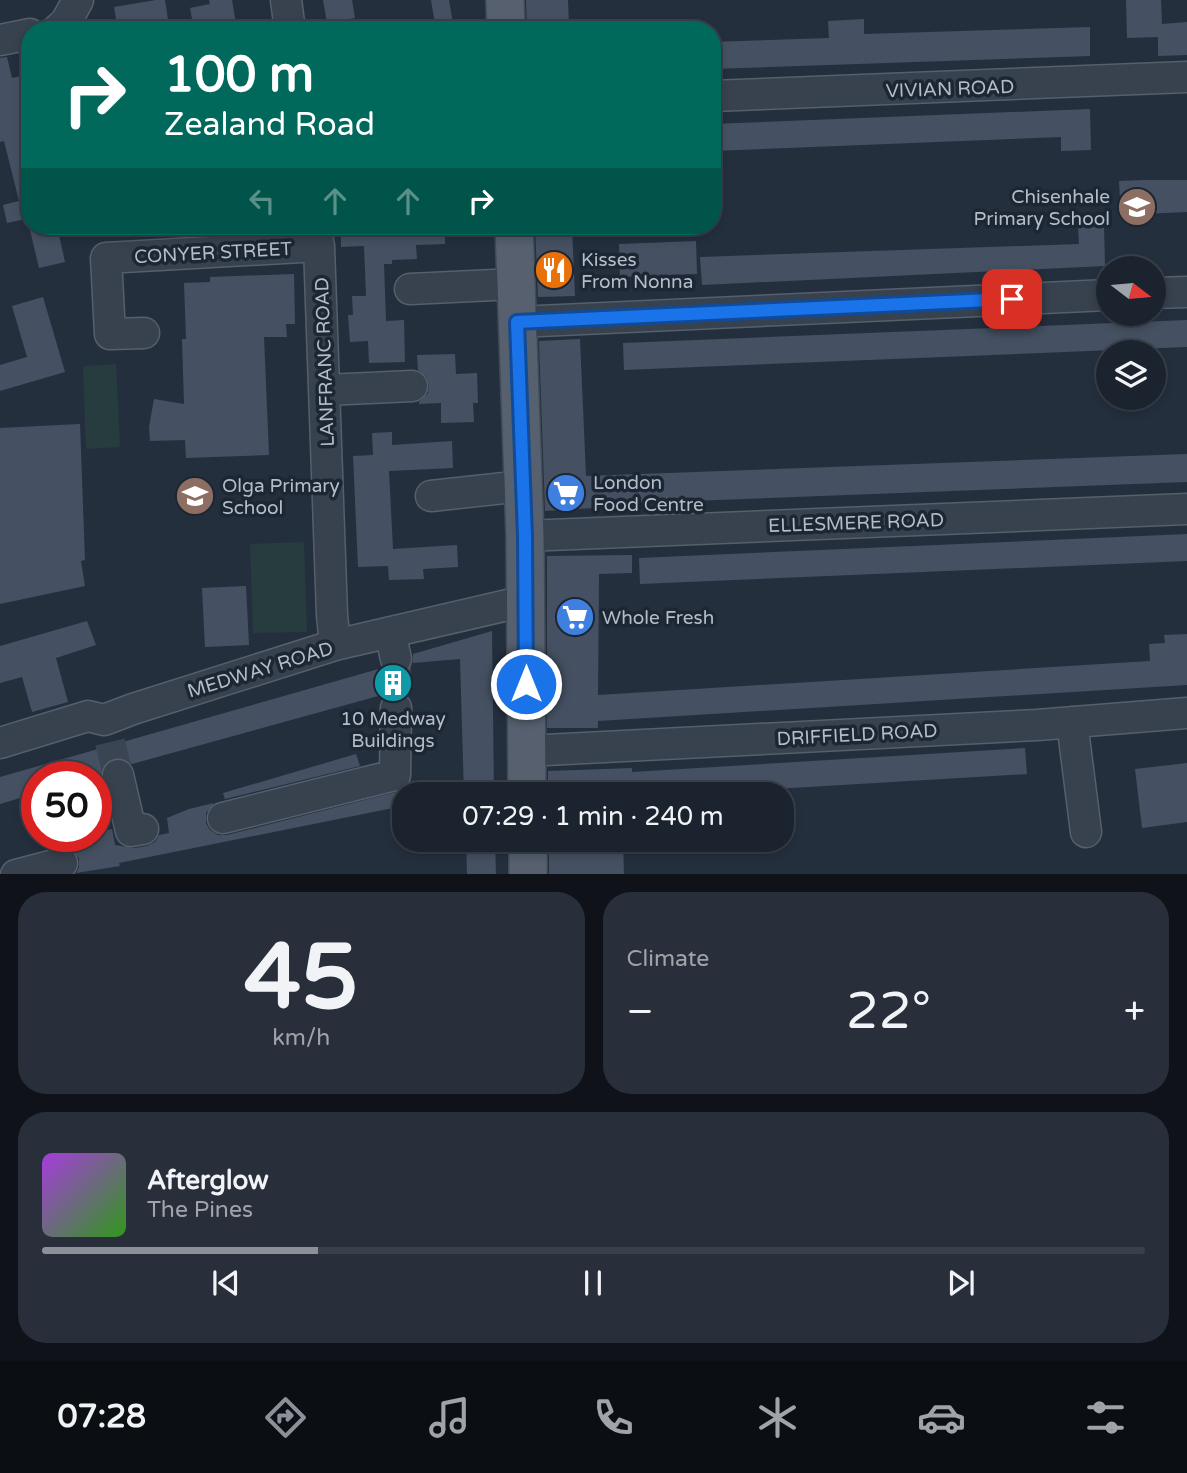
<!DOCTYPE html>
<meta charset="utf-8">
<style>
body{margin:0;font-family:"Varela Round",sans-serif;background:#282f3a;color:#f1f3f6;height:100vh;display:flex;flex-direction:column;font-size:26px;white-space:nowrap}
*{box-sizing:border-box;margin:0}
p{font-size:23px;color:#a0a4aa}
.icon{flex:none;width:38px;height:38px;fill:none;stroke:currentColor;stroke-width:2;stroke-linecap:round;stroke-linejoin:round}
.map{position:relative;height:874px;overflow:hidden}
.side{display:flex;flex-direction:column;gap:18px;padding:18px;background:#0f1319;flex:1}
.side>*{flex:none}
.top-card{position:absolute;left:21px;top:21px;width:700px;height:214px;border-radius:28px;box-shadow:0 4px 10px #0003,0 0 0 2px #39404a;background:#00695c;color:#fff;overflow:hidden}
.needle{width:46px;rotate:106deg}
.tools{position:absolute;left:1096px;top:256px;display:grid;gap:14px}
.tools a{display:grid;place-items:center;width:70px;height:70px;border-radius:50%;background:#1b232e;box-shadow:0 4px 10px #0003,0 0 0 2px #39404a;font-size:35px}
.speed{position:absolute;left:21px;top:761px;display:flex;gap:14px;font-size:35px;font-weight:700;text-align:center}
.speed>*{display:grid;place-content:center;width:91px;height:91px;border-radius:50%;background:#1b232e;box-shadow:0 4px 10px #0003,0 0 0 2px #39404a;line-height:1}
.speed .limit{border:10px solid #d22;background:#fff;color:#111}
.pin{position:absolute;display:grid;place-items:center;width:60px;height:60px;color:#fff;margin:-30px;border-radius:14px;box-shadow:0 4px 10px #0006}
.me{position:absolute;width:77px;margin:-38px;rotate:0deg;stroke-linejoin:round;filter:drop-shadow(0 0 5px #0008)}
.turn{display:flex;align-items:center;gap:24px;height:147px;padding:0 28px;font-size:32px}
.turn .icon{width:91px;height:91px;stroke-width:2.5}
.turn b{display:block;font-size:49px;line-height:60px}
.lanes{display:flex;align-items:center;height:66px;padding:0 28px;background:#0003;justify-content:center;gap:35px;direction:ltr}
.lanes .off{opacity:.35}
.big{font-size:52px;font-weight:600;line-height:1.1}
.side .widget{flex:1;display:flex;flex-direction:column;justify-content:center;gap:10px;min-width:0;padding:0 24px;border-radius:28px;background:#282f3a}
.side .dial{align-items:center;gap:0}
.dial b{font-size:91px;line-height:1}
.song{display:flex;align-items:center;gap:21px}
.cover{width:84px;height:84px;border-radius:10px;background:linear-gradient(135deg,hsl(280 70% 55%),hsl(110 70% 35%))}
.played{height:7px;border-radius:4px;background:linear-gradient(90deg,#8c9099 25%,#39404a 25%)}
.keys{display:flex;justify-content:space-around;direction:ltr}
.heat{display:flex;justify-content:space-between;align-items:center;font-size:38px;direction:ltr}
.side .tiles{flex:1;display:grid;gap:18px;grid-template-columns:1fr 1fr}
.widget:last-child{grid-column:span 2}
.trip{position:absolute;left:392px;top:782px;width:402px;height:70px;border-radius:28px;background:#1b232e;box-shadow:0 4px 10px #0003,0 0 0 2px #39404a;font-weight:600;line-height:70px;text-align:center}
.dock{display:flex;height:112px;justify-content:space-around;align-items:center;background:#0b0e12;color:#a0a4aa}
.dock .icon{width:49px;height:49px}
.dock .active{color:#8c9099}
.dock b{font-size:32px;color:#f1f3f6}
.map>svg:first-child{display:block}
</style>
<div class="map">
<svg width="1187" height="875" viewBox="0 0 1187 875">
<rect width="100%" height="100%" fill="#242f3e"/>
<path fill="#263c3f" d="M116 364 120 447 86 449 83 366Z
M304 542 307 632 253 633 250 544Z"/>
<path fill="#455162" d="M156 0H165L169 26 147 30H118L114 7Z
M209 0H232L237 30H194L190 8 210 4Z
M323 0H352L355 18 327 23Z
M431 0H449L454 30H436Z
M526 0H568L569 30H527Z
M1126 0H1161L1162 24 1187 22V55L1158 56V37L1127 38Z
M864 19V34L1090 27V56L712 69V42L829 38 828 21Z
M7 57 12 78 30 74V104L19 107 30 152V218L7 223 3 205 19 201 4 141 0 142V58Z
M1090 109 1091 150 1061 151V137L712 151V124Z
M1143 180H1187V212L1121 215 1119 181Z
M29 226H57L65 262 39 268Z
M350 226H445V244L416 245 417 259 392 260V264H384L386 321 404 320 405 362 369 363 368 341 350 342 348 315H353L352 296H366L364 246 341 247V229H350Z
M535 226H572L575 296 538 297Z
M1104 226 1105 266 702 285 700 257 1079 244 1078 227Z
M696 241 697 274 620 277 619 244Z
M294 274 295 324H286L287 337H264L269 455 186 458 185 440 150 441 149 427 154 399 184 404 182 339H186L184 283 210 282V277Z
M43 297 65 372 0 391V365L27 357 12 306Z
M1187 320V347L624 370 623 343Z
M580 339 586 476 1187 454V482L611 504V507L545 511 539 341Z
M455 354 456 374 477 373 478 403H473L474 422 441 423V403L419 404V402L428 393 429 385 426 376 418 370 417 355Z
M80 424 85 560 81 561 85 586 0 604V428Z
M392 432V445L452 441 453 468 389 471 393 549 457 545 458 567 423 569 424 579 389 580 388 566 358 567 353 456 373 455 372 433Z
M1187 534V561L640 584 639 558Z
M632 555V573L599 574 598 695 1150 661 1149 644 1165 643 1164 635 1187 634V685L598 721V728H547V556Z
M246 586 249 645 205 647 202 588Z
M87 621 96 645 56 658 68 702 32 712 22 677 0 683V646Z
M492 631 494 794H464L460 659 413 663V654Z
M382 668 391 676H399L406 673V694L397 691 388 692 382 698V695L132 764 124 759 113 758 106 763 101 775 95 777H37V793L0 804V777Z
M1025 748 1027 774 689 794H548V771L632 768V772Z
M356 754 360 766 225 799 223 793Z
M1187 763V822L1142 828 1135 769Z
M404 790 403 806 119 863 120 866 76 873 79 867V858L69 848 67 836H96V833L112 829 115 845 134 848 147 846 155 842 159 835 169 833 167 818 189 809 214 803 206 813V823L210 830 218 835H227Z
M466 840H495L496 874H467Z
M549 840H623L624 874H549Z"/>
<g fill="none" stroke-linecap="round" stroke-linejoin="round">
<path stroke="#3a4453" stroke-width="30" stroke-dasharray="30 15" stroke-linecap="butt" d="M396 659V708
M110 742 118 775"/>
<g stroke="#565f6c" stroke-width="33">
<path id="minor" d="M286 0 290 30
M57 30 66 22 78 0
M0 40 30 34
M712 96 1187 77
M315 226 319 246 332 615 335 645
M410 289 516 284
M1153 293 1187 292
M517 322 1108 295
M144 333 110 334 106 258 319 246
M326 390 412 386
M431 496 522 486
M525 536 1187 509
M390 632 396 659
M1072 722 1086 832
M0 743 88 716 104 720 133 709 335 645 525 601
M526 751 1037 725 1187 713
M118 775 131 831 143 829
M223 818 395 775 396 708
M16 875 62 863"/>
</g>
<g stroke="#414a57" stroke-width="40">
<path id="major" d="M505 0 506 30
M514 226 525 536 527 794
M528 840V875"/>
</g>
<use href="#minor" stroke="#38414e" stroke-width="30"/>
<use href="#major" stroke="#56606e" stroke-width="37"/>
</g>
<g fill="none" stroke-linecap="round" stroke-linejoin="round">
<g stroke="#114b97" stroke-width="18">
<path id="route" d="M526 684 525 536 517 322 1012 299"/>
</g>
<use href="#route" stroke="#1a73e8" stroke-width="12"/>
</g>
<defs>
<g id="school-disc" transform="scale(2.0125)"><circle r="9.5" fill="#8d6e63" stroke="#1d2633"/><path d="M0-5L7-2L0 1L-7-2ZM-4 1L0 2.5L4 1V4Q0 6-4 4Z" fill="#fff"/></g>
<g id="restaurant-disc" transform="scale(2.0125)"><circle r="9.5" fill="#e8710a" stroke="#1d2633"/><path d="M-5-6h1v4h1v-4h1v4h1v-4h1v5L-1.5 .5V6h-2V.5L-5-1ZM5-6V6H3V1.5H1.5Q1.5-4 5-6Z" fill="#fff"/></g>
<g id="supermarket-disc" transform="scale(2.0125)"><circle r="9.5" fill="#3f7fe0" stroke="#1d2633"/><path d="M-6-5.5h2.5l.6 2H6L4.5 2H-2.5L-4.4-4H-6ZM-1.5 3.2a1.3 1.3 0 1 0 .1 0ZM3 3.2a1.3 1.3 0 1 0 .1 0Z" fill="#fff"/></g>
<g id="building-disc" transform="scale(2.0125)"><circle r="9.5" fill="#0f9aa8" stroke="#1d2633"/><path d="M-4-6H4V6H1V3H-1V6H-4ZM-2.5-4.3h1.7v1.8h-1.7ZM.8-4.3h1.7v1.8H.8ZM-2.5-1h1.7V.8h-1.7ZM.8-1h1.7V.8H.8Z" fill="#fff"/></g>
</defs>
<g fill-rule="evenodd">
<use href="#school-disc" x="1137" y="207"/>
<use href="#restaurant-disc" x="554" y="270"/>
<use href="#supermarket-disc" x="566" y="493"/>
<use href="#school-disc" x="195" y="496"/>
<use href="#supermarket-disc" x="575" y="617"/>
<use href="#building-disc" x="393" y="683"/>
</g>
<g text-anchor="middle" stroke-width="7" stroke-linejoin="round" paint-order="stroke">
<g font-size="19" fill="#b4bcc9" stroke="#1d2633">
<text transform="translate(950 88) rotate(-2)" y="7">VIVIAN ROAD</text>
<text transform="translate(213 252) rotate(-3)" y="7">CONYER STREET</text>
<text transform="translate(324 362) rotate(-92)" y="7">LANFRANC ROAD</text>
<text transform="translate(856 522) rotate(-2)" y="7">ELLESMERE ROAD</text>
<text transform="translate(260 669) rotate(-17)" y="7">MEDWAY ROAD</text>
<text transform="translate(857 734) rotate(-3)" y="7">DRIFFIELD ROAD</text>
</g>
<g font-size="19" fill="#b4bcc9" stroke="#1d2633" text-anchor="start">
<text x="1110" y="203" text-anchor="end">Chisenhale<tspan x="1110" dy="22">Primary School</tspan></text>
<text x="581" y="266">Kisses<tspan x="581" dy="22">From Nonna</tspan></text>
<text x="593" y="489">London<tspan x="593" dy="22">Food Centre</tspan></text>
<text x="222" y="492">Olga Primary<tspan x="222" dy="22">School</tspan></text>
<text x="602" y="624">Whole Fresh</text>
<text x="393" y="725" text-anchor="middle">10 Medway<tspan x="393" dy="22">Buildings</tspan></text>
</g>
</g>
</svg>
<div class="tools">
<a><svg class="needle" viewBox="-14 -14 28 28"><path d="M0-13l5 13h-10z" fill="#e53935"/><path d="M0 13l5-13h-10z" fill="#a0a4aa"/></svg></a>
<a><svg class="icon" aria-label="layers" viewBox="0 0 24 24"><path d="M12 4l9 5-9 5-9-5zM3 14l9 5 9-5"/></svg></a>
</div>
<div class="speed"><div class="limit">50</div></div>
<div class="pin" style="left:1012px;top:299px;background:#d93025"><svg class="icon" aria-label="arrive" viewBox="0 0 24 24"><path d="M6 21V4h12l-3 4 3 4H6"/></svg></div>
<svg class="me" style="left:526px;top:684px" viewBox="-20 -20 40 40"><circle r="17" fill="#1a73e8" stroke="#fff" stroke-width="3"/><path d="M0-11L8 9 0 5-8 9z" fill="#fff"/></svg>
<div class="trip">07:29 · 1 min · 240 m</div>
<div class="top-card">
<div class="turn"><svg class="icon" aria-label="right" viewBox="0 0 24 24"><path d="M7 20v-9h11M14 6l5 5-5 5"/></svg><div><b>100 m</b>Zealand Road</div></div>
<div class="lanes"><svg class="icon off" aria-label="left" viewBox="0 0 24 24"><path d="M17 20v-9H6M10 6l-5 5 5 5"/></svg><svg class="icon off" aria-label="ahead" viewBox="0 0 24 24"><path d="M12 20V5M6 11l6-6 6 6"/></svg><svg class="icon off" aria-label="ahead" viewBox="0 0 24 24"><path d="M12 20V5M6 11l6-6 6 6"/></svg><svg class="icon" aria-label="right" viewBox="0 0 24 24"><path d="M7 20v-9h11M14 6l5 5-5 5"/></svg></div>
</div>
</div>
<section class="side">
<div class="tiles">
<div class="widget dial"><b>45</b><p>km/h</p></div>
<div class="widget"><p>Climate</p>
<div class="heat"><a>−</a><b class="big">22°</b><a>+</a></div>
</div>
<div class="widget">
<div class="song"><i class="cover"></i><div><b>Afterglow</b><p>The Pines</p></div></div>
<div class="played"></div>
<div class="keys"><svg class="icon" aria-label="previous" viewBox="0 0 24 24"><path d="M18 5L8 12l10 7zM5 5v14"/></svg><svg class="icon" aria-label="pause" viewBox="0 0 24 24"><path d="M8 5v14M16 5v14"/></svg><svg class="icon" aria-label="next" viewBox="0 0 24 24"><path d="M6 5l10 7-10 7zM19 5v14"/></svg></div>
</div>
</div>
</section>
<nav class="dock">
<b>07:28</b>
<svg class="icon active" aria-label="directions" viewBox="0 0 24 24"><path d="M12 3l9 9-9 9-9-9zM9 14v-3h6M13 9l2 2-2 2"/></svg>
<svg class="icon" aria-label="music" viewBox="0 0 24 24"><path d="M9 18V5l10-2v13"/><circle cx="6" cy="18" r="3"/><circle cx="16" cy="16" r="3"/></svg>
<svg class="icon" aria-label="phone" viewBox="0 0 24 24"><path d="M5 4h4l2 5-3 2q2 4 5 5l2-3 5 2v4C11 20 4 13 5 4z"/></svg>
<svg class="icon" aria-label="climate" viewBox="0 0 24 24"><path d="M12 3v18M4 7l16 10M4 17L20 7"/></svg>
<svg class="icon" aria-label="car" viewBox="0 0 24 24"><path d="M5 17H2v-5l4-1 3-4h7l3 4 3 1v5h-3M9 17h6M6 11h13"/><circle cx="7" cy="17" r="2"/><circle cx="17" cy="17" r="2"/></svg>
<svg class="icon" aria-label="filters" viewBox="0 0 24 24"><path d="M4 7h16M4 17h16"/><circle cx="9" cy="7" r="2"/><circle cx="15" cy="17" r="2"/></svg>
</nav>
